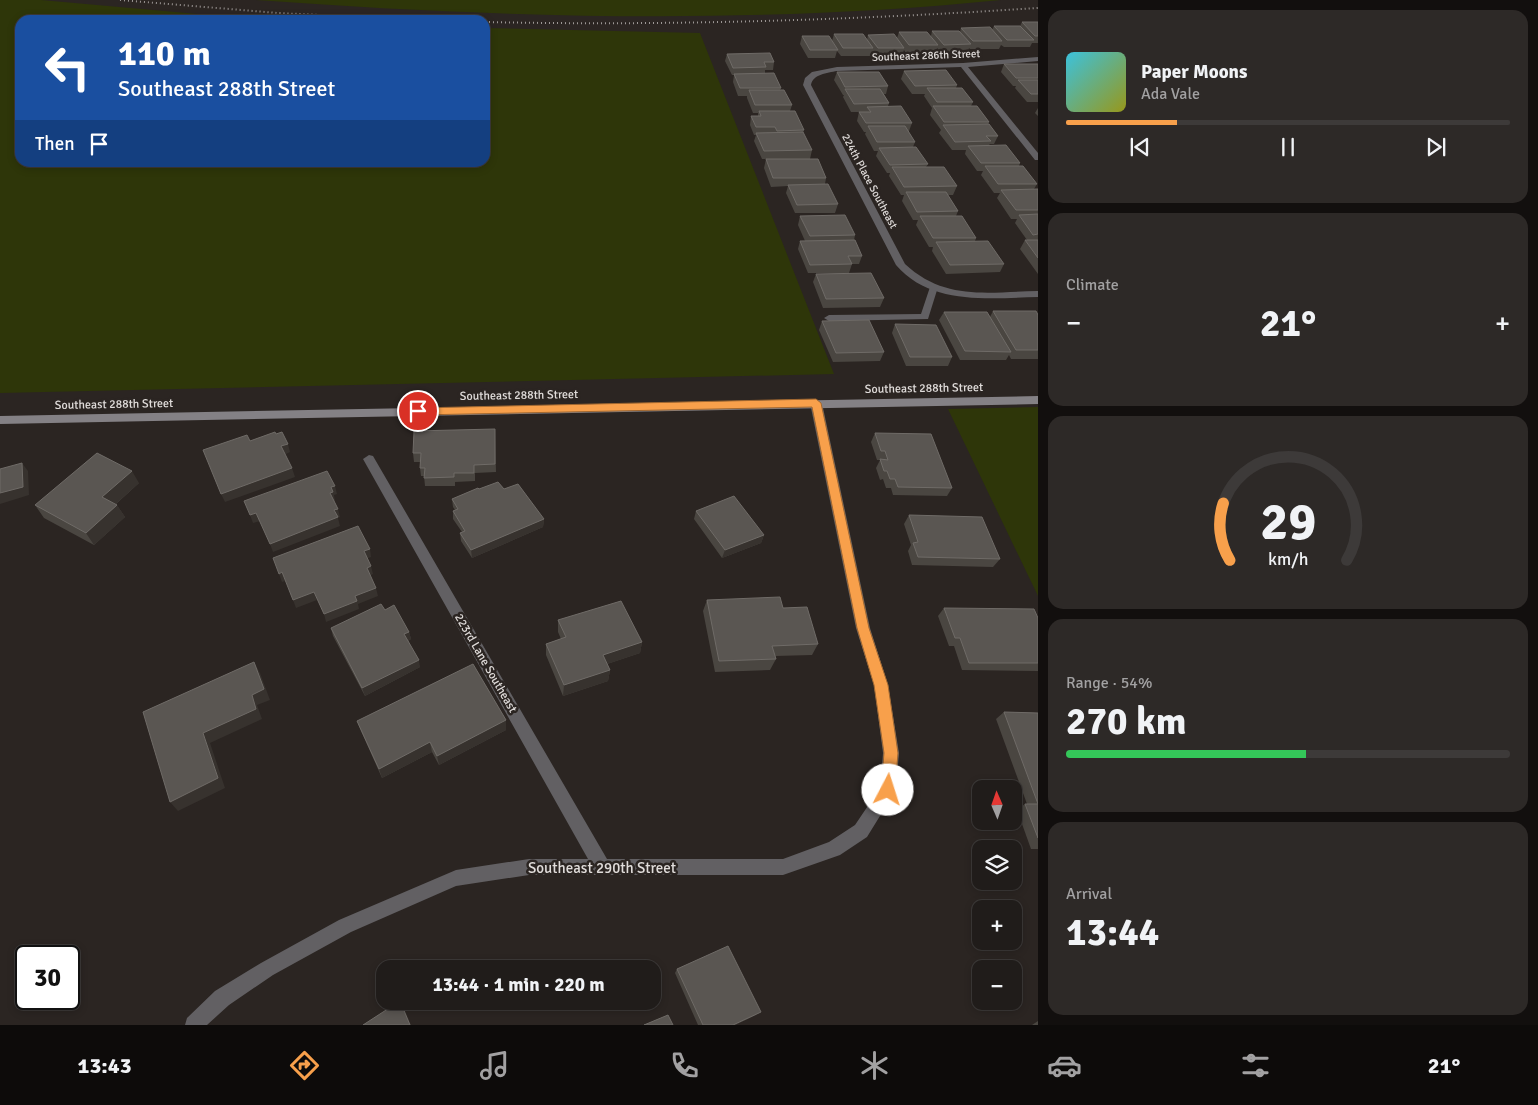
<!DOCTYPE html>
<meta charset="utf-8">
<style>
body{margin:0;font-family:Signika,sans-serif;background:#2d2927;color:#f1f3f6;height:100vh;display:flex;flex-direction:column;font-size:19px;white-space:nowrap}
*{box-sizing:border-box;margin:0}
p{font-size:16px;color:#a2a1a2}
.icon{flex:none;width:28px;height:28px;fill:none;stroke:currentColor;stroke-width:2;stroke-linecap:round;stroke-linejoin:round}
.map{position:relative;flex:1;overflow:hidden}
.details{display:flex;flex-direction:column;gap:10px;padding:10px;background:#120f0e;width:500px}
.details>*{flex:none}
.banner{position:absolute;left:15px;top:15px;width:475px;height:152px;border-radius:15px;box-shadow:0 2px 8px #0003,0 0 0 1px #3d3a39;background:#1a4fa0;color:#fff;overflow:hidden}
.needle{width:32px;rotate:358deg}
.controls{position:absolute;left:972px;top:780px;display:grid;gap:10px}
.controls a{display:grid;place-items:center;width:50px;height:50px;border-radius:10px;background:#201c1a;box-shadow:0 2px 8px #0003,0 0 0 1px #3d3a39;font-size:25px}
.speed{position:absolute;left:15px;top:945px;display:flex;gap:10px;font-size:25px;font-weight:700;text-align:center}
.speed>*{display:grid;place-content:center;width:65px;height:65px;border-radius:50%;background:#201c1a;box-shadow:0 2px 8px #0003,0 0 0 1px #3d3a39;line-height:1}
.speed .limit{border:2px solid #111;border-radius:8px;background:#fff;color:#111}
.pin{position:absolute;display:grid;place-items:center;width:42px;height:42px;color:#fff;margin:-21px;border:2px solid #fff;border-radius:50%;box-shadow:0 1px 5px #0007}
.me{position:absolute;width:55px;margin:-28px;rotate:5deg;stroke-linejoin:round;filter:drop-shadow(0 0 4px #0008)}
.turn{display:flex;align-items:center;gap:18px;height:105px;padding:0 20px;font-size:22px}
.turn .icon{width:65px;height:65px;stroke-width:2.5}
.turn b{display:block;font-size:35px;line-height:42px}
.then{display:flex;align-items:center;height:48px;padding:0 20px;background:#0003;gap:10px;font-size:19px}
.big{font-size:38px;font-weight:800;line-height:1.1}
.details .card{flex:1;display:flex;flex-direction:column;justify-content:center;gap:8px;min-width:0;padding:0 18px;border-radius:15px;background:#2d2927}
.details .dial{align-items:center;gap:0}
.dial svg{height:130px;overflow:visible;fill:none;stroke:#3d3a39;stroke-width:7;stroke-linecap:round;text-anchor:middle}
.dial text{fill:#f1f3f6;stroke:none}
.song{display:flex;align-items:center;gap:15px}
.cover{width:60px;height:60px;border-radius:8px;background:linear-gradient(135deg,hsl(190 70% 55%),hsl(60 70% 35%))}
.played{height:5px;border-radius:2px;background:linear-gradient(90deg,#f8a04b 25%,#3d3a39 25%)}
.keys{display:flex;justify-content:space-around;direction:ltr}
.heat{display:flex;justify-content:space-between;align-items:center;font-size:28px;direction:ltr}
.charge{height:8px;border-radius:4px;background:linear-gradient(90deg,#34c759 54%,#3d3a39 0)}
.trip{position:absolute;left:376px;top:960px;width:285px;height:50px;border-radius:15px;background:#201c1a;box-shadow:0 2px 8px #0003,0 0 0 1px #3d3a39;font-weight:800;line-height:50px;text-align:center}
.tabs{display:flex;height:80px;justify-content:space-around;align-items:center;background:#0d0b0a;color:#a2a1a2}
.tabs .icon{width:35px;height:35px}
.tabs .selected{color:#f8a04b}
.tabs b{font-size:22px;color:#f1f3f6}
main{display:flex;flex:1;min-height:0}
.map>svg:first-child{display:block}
</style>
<main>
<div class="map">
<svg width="1038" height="1025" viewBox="0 0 1038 1025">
<rect width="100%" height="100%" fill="#2b2522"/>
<path fill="#2e3609" d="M0 0H41L265 20H20V162H485V28L700 33 834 374 0 393Z
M256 0H1001C752 25 505 18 256 0Z
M1038 407V596L948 409Z"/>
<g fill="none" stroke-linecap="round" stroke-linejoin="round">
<path fill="#626063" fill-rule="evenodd" d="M934 284 938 287 928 319 829 321 824 318 829 315 921 314 930 287Z"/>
<path fill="#626063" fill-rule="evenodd" d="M1038 57V61L968 67 1038 153V160H1035L961 67 837 71C827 73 813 74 811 85L905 264C945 301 987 292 1038 291V297C990 298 931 306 896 265L803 85 805 78 812 72 837 67 963 63Z
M816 399 822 403 870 628 888 685 899 753 896 790 867 837 840 855 783 875H529L456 886 351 932 273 975 229 1005 207 1025H185L187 1018 215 991 261 963 339 920 456 870 529 859H588L363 459 369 455 373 456 607 859H783L829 842 855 825 880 788 883 753 874 685 856 628 810 403Z"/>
<path fill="#848185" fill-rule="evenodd" d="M1038 396V404L0 424V416Z"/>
<path stroke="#9c9795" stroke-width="2" stroke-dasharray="1 3" stroke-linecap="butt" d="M120 0 278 13 428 20
M485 22C670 26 854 20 1038 8"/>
</g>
<path fill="#4a4641" d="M1022 22H1038V43H1032L1030 47H1004L1001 45 999 49H970L969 48 968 52H941L937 48 936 53H906L904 50 902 55 876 56 872 51 870 56H841L837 51 835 58H808L800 44 802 36 832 41 834 34 867 40 868 35 897 38 899 32 931 36 932 31 960 32 961 28 992 30 994 26H1020Z
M727 54 774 62 773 70H765V73L781 88 780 90 792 105 790 111 804 130 803 134 812 150 810 159 826 178 825 184 838 204 835 213H795L786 193 788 186 771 187 764 168 766 159H762L754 141 756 135H754L750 125 751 116H758V113H753L747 98V96H738L733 82 734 75H732L725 61Z
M1004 64H1038V102H1027L1015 88 1016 86H1013L1001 72Z
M904 71 957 85 956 88 973 102 971 106 989 122 988 124 998 136 994 144H990L989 145 1020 163 1019 166 1037 184 1034 189H1038V274L1020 249 1025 240H1027L1015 223 1017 219H1011L997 198 1000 193H994L981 175 983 171H977L965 154 966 150H952L939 133 941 130 930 115 932 108 924 96 925 94H912L901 79Z
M837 72 888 86 886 94H884L889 103 888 106 912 123 909 131H908L915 142 913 147 928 164 926 167 957 186 953 195H947L958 211 956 216 976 238 975 241 1004 264 1000 272 946 274 932 251 933 247H929L916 225 918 220H913L902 201 904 195H901L889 176 890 173H887L876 156 878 151H874L865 134 866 132H864L857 121 859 112H866H851L843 97 844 95H843L834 80Z
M1038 108V116L1035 113Z
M800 216 855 235 854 240 862 256 859 264H852L849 273H808L798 249 800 241H805L798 225Z
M816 274 884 298 880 307 823 308 813 282Z
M993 311 1037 314 1038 312V359H1011L1009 355 1006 360H960L939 320 944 312 990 317Z
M822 321 884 352 880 361 833 362 819 330Z
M895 324 952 357 948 366H906L892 333Z
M495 429 496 472 475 473V481L455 482V486H425L424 476H421L420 468V462H414L413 453Z
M875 433 952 488 947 496 893 495 891 488H886L883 479 880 480 876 468 880 460H877L871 442Z
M139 483 116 504 125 517 94 545 44 518 35 505Z
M479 489H504L544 519 543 527 472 558 461 541 460 533 462 532 453 519V511L455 510 453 507 452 499Z
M696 511 764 535 761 543 722 558 694 519Z
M909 515 1000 559 993 567 912 565 908 551 911 545 904 524Z
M707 600 783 608 818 644 812 655 775 656 776 659 770 670 715 672 703 611Z
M944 608 1038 618V671L962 670 954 646H949L938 616Z
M385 610 409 632 411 639 408 641 420 667 365 696 333 636 331 628Z
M558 620 642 642 640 653 607 664 610 670 608 681 563 696 546 655V644L561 639 558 632Z
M1004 712 1038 713V849H1031L1017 810 1025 804H1027L996 719Z
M506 720V730L439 765 432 752 382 778 361 731 357 721Z
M677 969 756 1015 735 1025H698L675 973Z
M1038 1021V1025H1032Z"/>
<path fill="#37322e" d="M288 444 290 452 284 455 281 446Z
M22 463 28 471 29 495 0 504V493Z
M292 468 295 477 225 502 221 494Z
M132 471 139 483 110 509 102 497Z
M335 486 337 494 334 495 335 501 332 502 330 493 331 487Z
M117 505 125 517 94 545 86 533Z
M338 509 340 517 338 518 340 526 273 552 270 544Z
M256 513 260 521 253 523 250 515Z
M544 519 543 527 472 558 471 550Z
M764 535 761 543 722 558 725 550Z
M370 549 371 557 366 559 364 551Z
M371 566 373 574 369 576 367 568Z
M282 572 285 581 282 582 279 574Z
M376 588 378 596 358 604 359 609 326 622 324 614 355 596Z
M314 592 317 600 296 608 293 600Z
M409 632 411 639 406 642 404 634Z
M642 642 640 653 601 666 603 655Z
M419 660 420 667 365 696 362 688Z
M254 662 260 673 270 700 257 705 262 719 210 743 225 788 178 811 170 802 203 733Z
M610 670 608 681 563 696 564 685Z
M506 720V730L439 765 437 756Z
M430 742 432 752 382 778 379 769Z
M400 1001 403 1006 411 1025H410Z
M761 1012 756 1015 735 1025H733Z"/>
<path fill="#5a5652" stroke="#6f6b67" d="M1022 22H1038V36H1035Z
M994 26H1020L1034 40H1007Z
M990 27 1002 41H973L961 28Z
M932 31H959L971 44 944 45Z
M899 32H927L938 45H909Z
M834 34H863L873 48H843Z
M894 34 904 48H878L868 35Z
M802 36H829L838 50H810Z
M770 53 774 62H764L766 67 733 68 727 54Z
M1004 64H1038V78H1016Z
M946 70 957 85 915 86 904 71Z
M837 72H879L888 86 845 87Z
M774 73 781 88H740L734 74Z
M1018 80H1038V94H1031Z
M927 88H962L973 102H937Z
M845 89H880L889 103 854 104Z
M749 90H784L792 105H755Z
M901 106 912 123H866L859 112H871L867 107Z
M933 106H977L989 122H944Z
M759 111H795L804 130 777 131 775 127H756L751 116H761Z
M989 124 998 136H986L991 141 955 142 943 125Z
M868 126H905L915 142H877Z
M803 132 812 150 764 151 756 133Z
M1006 145 1020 163H981L968 146Z
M916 147 928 164 890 165 879 148Z
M766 159H818L826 178H773Z
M985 166H1023L1037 184H998Z
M892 167H944L957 186 904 187Z
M828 184 838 204 797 205 788 185Z
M1038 189V210H1016L1001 190Z
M906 192H946L958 211 917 212Z
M1038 214V234L1033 235 1019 215Z
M845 215 855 235 810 236 800 216Z
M920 216H962L976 238H933Z
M855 240 862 256H848L852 264 810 265 800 241Z
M1025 240H1038V258Z
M988 241 1004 264 950 265 936 242Z
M871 273 884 298 826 299 816 274Z
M993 311H1036L1038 315V350H1016Z
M944 312H987L1011 352 965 351Z
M869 320 884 352 836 353 822 321Z
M895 324 936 325 952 357H910Z
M495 429V464L474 465V473H454V477L424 478 425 468H420L421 453H413L414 431Z
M275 432 276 434 282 432 288 444 281 446 292 468 221 494 203 450 247 435 250 441Z
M875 433 931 434 952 488 898 487 895 479H890L887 471H884L880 459 888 460 885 451H881Z
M97 453 132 471 102 497 117 505 86 533 35 505Z
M22 463 23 487 0 493V469Z
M327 471 335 486 331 487 333 492 330 493 338 509 334 510 338 517 270 544 256 513 250 515 244 501Z
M498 482 504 489 518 484 544 519 471 550 460 533 465 531 453 511 458 509 452 499 478 488 479 489Z
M734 496 764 535 725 550 696 511Z
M909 515 982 517 1000 559 918 557 913 543 918 542Z
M358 526 370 549 364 551 371 566 367 568 376 588 355 596 357 601 324 614 314 592 293 600 282 572 279 574 273 558Z
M780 597 783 608 807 607 818 644 772 646 776 659 719 661 707 600Z
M621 601 642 642 603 655 610 670 564 685 546 644 566 637 558 620Z
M381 604 385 610 394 605 409 632 404 634 419 660 362 688 331 628Z
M944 608 1034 609 1038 618V663H969L960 638H955Z
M254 662 264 689 252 695 256 709 203 733 218 778 170 802 143 712Z
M473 664 506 720 437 756 430 742 379 769 357 721Z
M1004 712 1038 713V838L1025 804H1038Z
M728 946 761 1012 733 1025H703L677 969Z
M400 1001 410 1025H363Z
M668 1015 673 1025H644Z"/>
<path fill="#f8a04b" stroke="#a16831" d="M816 399 821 403 869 628 888 685 898 753 895 790 893 795 888 797 883 795 881 790 884 753 874 685 857 628 812 407 418 415 413 411 418 408Z"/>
<g text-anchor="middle" stroke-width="5" stroke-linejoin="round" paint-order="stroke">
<g font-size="11" fill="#e0dcda" stroke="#2b2522">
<text transform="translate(926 55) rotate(-2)" y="4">Southeast 286th Street</text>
<text transform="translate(870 181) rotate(62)" y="4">224th Place Southeast</text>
</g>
<g font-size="12" fill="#e0dcda" stroke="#2b2522">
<text transform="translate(924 388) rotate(-1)" y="4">Southeast 288th Street</text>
<text transform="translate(519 395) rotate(-1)" y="4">Southeast 288th Street</text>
<text transform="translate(114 404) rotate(-1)" y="4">Southeast 288th Street</text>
<text transform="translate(486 663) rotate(60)" y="4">223rd Lane Southeast</text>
</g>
<g font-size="15" fill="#e0dcda" stroke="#2b2522">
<text x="602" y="873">Southeast 290th Street</text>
</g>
</g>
</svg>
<div class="controls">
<a><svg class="needle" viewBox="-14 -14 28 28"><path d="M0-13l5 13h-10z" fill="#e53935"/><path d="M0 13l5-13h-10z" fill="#a2a1a2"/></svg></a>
<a><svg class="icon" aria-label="layers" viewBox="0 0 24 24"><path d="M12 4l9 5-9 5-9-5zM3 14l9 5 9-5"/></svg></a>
<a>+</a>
<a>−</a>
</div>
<div class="speed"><div class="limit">30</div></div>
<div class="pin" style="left:418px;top:411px;background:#d93025"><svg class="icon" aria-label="arrive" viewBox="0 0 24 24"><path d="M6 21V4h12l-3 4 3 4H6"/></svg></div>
<svg class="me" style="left:888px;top:790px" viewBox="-20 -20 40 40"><circle r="19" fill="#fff"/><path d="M0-13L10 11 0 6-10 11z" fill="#f8a04b"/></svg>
<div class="trip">13:44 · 1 min · 220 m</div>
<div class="banner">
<div class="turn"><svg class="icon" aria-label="left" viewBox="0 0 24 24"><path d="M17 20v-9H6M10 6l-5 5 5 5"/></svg><div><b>110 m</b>Southeast 288th Street</div></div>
<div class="then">Then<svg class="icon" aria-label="arrive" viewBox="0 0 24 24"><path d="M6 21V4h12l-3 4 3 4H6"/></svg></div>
</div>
</div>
<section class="details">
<div class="card">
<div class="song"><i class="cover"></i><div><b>Paper Moons</b><p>Ada Vale</p></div></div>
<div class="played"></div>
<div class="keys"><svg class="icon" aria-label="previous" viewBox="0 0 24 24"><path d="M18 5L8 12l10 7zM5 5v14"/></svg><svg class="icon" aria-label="pause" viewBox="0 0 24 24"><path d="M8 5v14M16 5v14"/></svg><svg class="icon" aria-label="next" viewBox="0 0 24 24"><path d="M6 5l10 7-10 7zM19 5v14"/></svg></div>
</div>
<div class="card"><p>Climate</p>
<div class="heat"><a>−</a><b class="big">21°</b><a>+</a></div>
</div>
<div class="card dial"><svg viewBox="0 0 100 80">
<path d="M14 69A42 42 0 1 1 86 69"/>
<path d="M14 69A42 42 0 0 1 10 34" stroke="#f8a04b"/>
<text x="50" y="56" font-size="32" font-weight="700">29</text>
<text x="50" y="72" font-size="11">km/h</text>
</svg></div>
<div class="card"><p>Range · 54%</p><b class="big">270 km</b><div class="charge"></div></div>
<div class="card"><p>Arrival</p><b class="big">13:44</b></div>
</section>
</main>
<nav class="tabs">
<b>13:43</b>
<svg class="icon selected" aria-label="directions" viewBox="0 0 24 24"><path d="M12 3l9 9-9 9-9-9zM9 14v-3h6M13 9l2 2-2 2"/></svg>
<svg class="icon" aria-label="music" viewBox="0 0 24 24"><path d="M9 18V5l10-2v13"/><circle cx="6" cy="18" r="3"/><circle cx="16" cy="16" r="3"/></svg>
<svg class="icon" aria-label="phone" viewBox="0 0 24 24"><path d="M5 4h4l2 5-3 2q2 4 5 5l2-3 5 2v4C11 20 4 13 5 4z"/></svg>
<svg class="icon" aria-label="climate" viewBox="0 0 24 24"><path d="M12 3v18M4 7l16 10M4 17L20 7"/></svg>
<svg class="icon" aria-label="car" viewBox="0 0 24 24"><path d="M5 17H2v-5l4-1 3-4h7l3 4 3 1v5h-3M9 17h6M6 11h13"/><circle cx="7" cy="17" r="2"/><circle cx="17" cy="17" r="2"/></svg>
<svg class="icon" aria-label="filters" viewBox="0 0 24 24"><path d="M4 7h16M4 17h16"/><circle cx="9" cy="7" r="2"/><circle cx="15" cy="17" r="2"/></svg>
<b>21°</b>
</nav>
